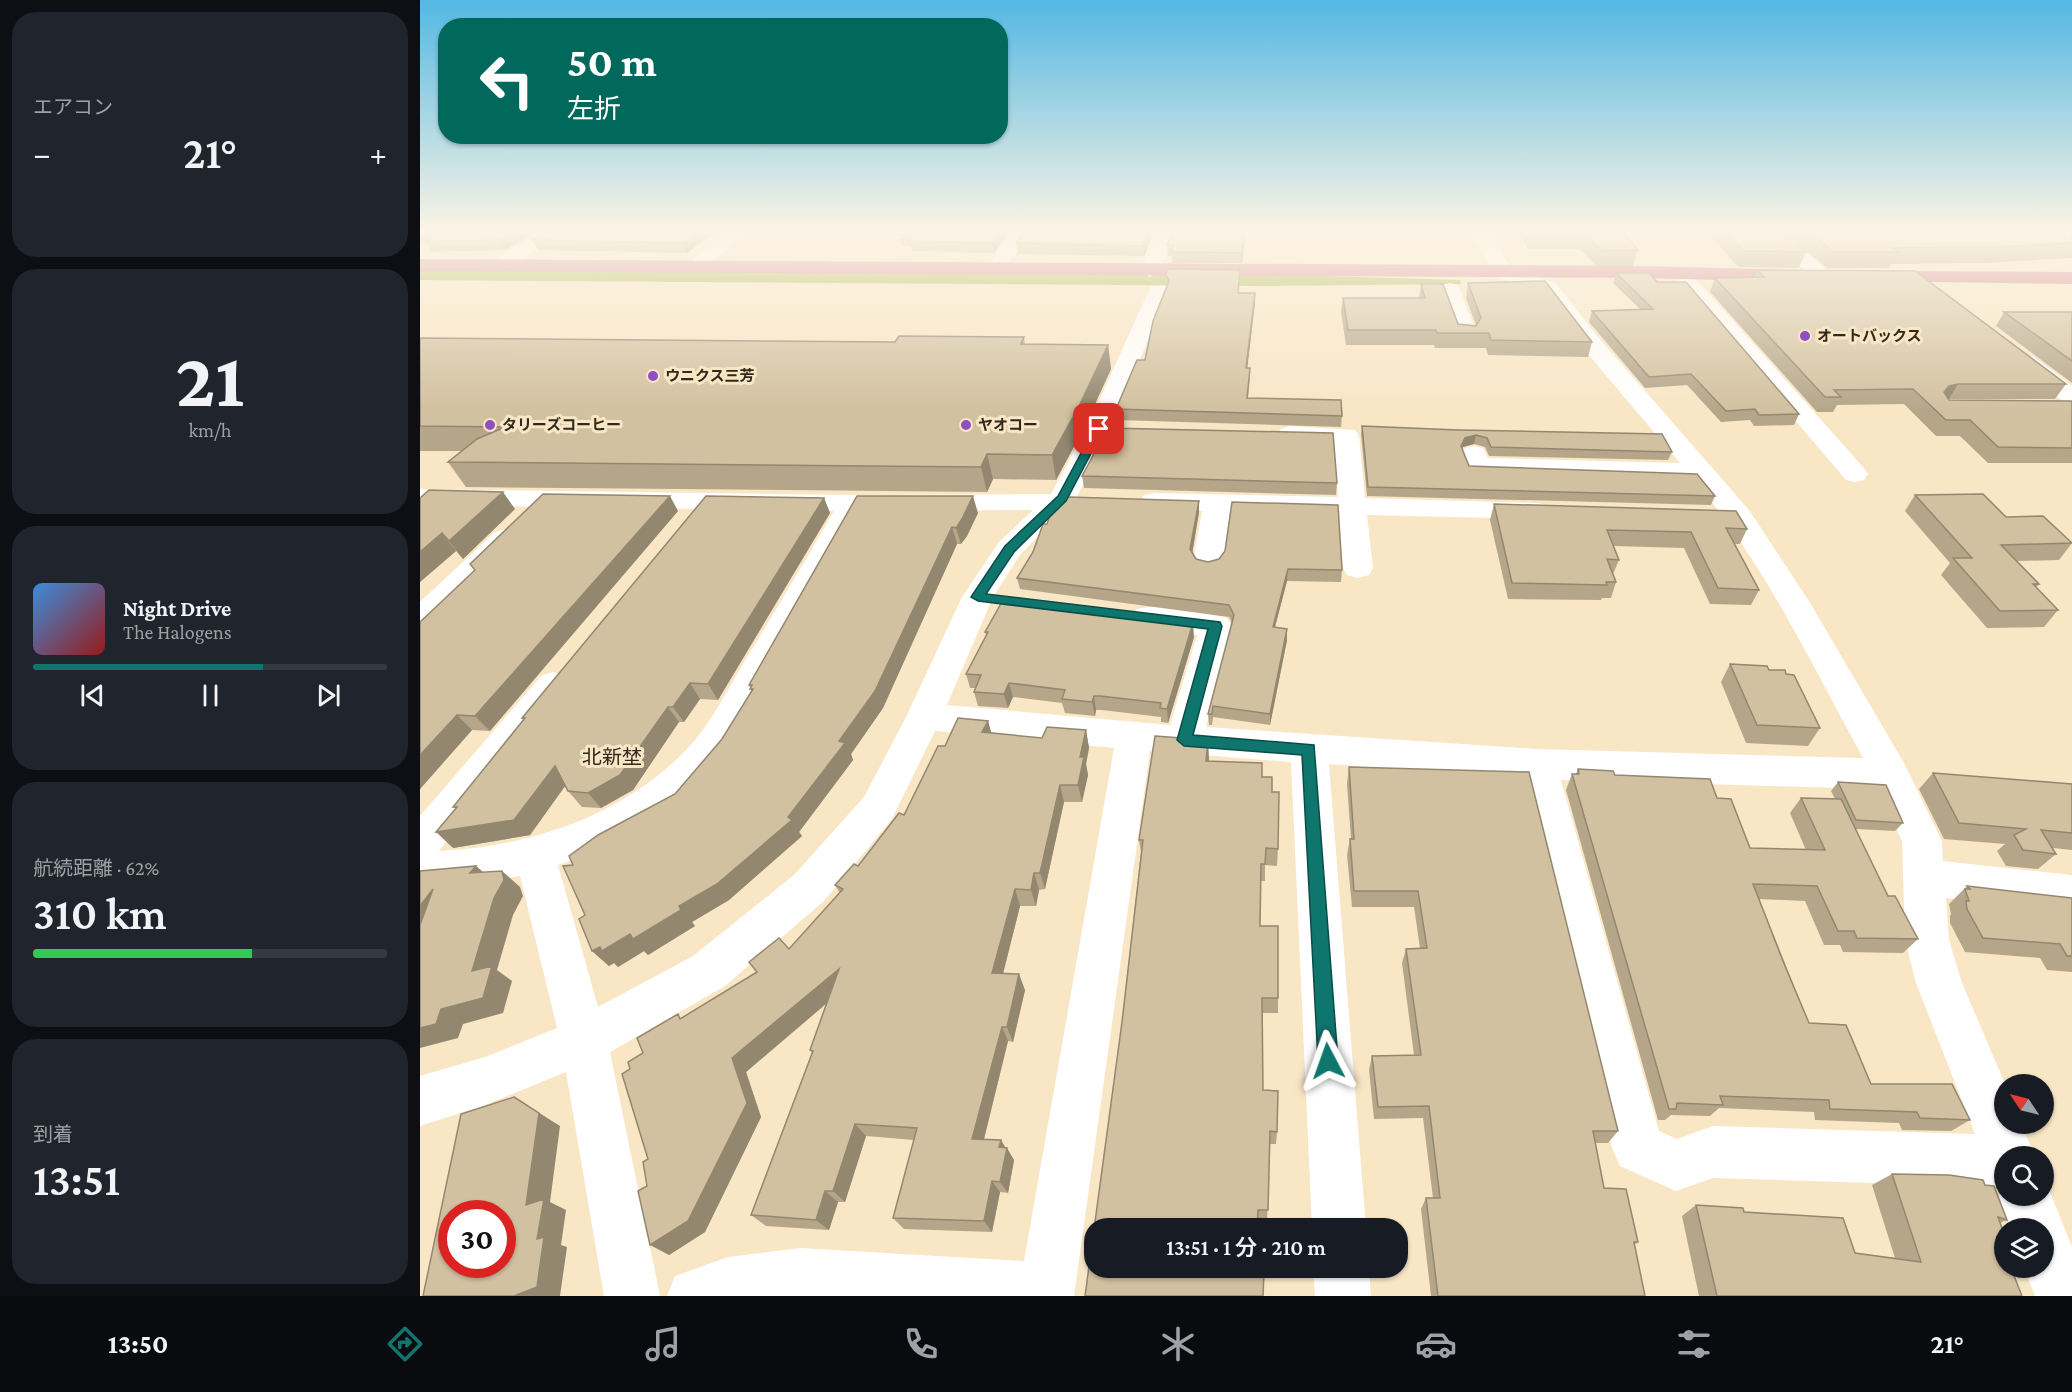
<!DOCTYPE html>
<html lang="ja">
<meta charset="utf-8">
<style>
body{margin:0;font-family:"Crimson Pro","Noto Sans JP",serif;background:#20242c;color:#f1f3f6;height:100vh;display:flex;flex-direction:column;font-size:22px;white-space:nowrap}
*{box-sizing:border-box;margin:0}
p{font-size:20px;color:#9ea1a6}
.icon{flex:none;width:33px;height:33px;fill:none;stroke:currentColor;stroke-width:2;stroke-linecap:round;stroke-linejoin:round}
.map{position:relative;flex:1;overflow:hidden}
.panel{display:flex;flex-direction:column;gap:12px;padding:12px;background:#0d0f14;width:420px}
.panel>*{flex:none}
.banner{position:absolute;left:18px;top:18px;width:570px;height:126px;border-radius:24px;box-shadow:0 2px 4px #0004;background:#00695c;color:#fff;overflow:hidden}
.needle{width:39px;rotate:305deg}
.tools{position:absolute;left:1574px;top:1074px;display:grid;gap:12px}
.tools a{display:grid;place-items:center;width:60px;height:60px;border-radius:50%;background:#171b24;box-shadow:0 2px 4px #0004;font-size:30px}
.speed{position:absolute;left:18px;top:1200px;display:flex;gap:12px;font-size:30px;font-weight:700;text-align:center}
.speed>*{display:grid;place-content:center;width:78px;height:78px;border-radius:50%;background:#171b24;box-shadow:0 2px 4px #0004;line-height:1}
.speed .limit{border:9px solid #d22;background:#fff;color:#111}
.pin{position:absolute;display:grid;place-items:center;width:51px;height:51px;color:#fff;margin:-26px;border-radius:12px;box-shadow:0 3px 9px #0006}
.me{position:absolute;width:66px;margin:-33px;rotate:356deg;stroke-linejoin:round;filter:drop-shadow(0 0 4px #0008)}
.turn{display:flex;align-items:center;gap:21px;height:126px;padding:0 30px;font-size:27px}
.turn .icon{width:78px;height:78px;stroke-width:2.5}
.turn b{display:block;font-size:42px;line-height:51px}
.big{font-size:45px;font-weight:600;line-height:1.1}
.panel .card{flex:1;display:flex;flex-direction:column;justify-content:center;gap:9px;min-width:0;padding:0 21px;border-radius:24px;background:#20242c}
.panel .dial{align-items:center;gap:0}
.dial b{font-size:78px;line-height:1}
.song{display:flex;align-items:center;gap:18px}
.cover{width:72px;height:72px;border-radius:9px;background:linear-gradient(135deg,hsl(210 70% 55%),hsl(0 70% 35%))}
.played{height:6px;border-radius:3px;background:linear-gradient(90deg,#0f766e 65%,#363941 65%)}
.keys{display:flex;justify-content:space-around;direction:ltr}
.heat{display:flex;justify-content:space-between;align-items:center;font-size:33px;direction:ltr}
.charge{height:9px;border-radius:4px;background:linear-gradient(90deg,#34c759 62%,#363941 0)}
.trip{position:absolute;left:664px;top:1218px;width:324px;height:60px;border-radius:24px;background:#171b24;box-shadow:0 2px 4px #0004;font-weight:600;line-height:60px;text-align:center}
.dock{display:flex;height:96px;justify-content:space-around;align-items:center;background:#090b0e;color:#9ea1a6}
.dock .icon{width:42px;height:42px}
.dock .on{color:#0f766e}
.dock b{font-size:27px;color:#f1f3f6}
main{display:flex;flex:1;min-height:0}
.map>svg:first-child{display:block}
</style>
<main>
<section class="panel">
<div class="card"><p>エアコン</p>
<div class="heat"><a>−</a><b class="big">21°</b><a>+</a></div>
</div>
<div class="card dial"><b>21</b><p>km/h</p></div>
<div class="card">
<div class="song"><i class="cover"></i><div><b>Night Drive</b><p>The Halogens</p></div></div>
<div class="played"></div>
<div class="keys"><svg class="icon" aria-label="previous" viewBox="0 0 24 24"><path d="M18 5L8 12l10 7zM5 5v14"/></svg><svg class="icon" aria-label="pause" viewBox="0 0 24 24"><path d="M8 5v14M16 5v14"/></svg><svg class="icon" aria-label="next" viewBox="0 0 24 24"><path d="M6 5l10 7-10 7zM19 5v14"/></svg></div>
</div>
<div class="card"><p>航続距離 · 62%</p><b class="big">310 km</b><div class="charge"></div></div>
<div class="card"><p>到着</p><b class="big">13:51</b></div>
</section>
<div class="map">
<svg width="1652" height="1296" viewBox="0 0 1652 1296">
<rect width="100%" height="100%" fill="#f8e6c5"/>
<path fill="#a8b34d" d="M0 268 871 275 1040 280 1041 284 842 286 0 280Z"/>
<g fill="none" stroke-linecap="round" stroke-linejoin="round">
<path fill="#fff" fill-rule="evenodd" d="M120 231H141L86 270H72L69 266 72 262Z
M308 231H328L284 270H270L267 266 270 262Z
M593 231H611L582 273H568L565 269Z
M736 231H754L740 271 730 277 720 271Z
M1052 231H1070L1091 269 1136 283 1178 337 1329 510 1389 601 1484 763 1522 841 1523 861 1652 875V913L1526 898 1529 940 1542 983 1585 1084 1584 1124H1601L1615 1156H1584V1196H1623L1624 1177 1652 1247V1296H1615L1604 1268H1623V1228H1590L1579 1196 1582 1187 1293 1178 1256 1191 1200 1166 1192 1148 1103 778 909 764 946 1228H892L871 762 730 751 654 1296H247L255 1276 308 1257 380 1248 604 1261 694 748 515 731 472 819 404 901 305 986 190 1052 240 1296H184L146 1072 65 1105 0 1126V1076L65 1057 137 1028 100 876 37 886 0 888V816L121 676 133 672 145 676 150 685 145 694 19 851C109 847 202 816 266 750 291 724 307 690 326 659 356 610 385 561 414 511L0 505V489L433 495 631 494 666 429 731 286H745L748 290 692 429 656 498 600 555 573 597 527 705 750 725 777 635 717 625 712 617 717 609C739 603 784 612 807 618L812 626 786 727 1118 749 1443 758C1391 663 1344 563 1274 480L1047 472 1041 454 1045 448 1054 446 1063 448 1068 458 1260 463 1162 347 1122 291 1076 277ZM613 510 579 542 542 597 486 717 444 797 374 875 273 956 178 1007 138 865C194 847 252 816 292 771 318 742 335 704 354 670 383 617 413 565 442 511ZM1141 780 1459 789 1482 841 1485 940 1496 983 1555 1134 1293 1126 1257 1139 1239 1131Z
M1341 231H1360L1413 276 1410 280H1396Z
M1267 275 1274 277 1444 468 1448 474 1444 480 1435 482 1426 480 1260 285 1257 281 1260 277Z
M1030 283 1037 285 1040 289 1056 333 1053 338H1037L1034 333 1020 289 1023 285Z
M1606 355 1614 357 1652 386V404L1644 402 1598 367 1595 362 1598 357Z
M870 426 935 430 939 435 945 498 1117 503 1127 505 1131 511 1127 517 1117 519 947 515 953 568 949 575 938 578 927 575 923 568 919 514 810 511 803 561 799 568 788 571 777 568 773 561 782 511 724 507 720 501 724 495 734 493 918 497 914 442 861 439 857 434 861 429Z
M85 529 95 532 99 538 95 544 11 628 0 631V602L75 532Z
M893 1268H949L951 1296H895Z"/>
<path fill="#ca7c8b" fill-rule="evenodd" d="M0 259 1221 266 1380 270 1390 276 1380 282 1221 278 0 271Z
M1456 271 1652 272V284L1449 281 1446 277 1449 273Z"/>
</g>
<path fill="#b5a68a" d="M0 231H116L86 250 12 252 7 244H0Z
M125 231H305L301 234H292L267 253 118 250 112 240Z
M326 231H590L574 253 492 251 491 246H482L479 235 328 234Z
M734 231 724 256 598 254 596 243Z
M752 231H826L822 263H752V256H748L747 245Z
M1097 231H1361L1386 252 1379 268 1318 267 1289 234H1205L1218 250 1213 266H1177L1160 249H1108Z
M1363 231H1652V258L1565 263 1471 264 1469 268H1407Z
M820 270 819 293 835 303 827 368 830 379 828 398 922 416 921 427 697 420 696 409 725 360 747 286 746 275Z
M1337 270 1646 384 1635 399H1529V400L1652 401V463H1568L1540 436H1516L1484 404 1417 405 1413 412H1397L1290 292 1295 278 1335 277Z
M1196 273 1237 282 1379 414 1374 425 1334 426 1330 420 1301 422 1267 385 1225 388 1169 322 1172 311 1220 309 1193 283Z
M1048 283 1172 342 1168 357 1068 355 1066 348H1015L1014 345H926L921 312 923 298H999L1001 284 1038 324 1056 325 1046 298Z
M1584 312H1652V383L1576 326Z
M604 337 605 344 688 345 691 369 664 428 636 480 573 479 567 492 46 487 28 462 41 451H0V338L475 342Z
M942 426 1252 452 1248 460 1069 456 1065 447 1054 444 1043 447 1042 449 1049 466 1295 496 1291 505 947 496 941 434Z
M662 476 917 483 916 495 664 488Z
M1495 495 1586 517 1652 543 1639 560 1596 561 1619 584 1616 588 1638 610 1624 627 1567 628 1521 575 1530 563 1485 511Z
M437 496 558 513 547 536 541 544H537L463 708 431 754 433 760 379 832 382 836 309 900 272 922 275 926 228 955 224 951 198 967 194 963 189 966 172 951 165 915 153 865 255 794 302 739 332 692 329 685Z
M0 498 95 509 43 559 36 551 0 582Z
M404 498 410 513 298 700 280 699 264 722H259L213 790 181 808 162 807 148 791 145 786 110 835 33 848 36 809 33 807 104 720 102 718Z
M779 501V512L772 553 776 559 788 562 922 570 921 582 867 581 855 627 867 629V640L850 725 793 717 792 725H789L788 714 812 623 809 617 600 589 597 578Z
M1074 504 1327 529 1320 544H1314L1339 590 1331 605 1290 604 1264 548 1193 546 1199 560 1193 574 1196 582 1191 598H1182L1181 600 1088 599 1070 520Z
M258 511 70 731 52 730 0 789V622L55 570 50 564Z
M565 632 774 637 748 723 741 722V717L682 710H676L675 716 645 713 642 703 593 697 588 708 558 706 554 692 555 688H550L546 674 566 635Z
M1310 664 1349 670 1366 674 1400 728 1388 746 1326 743 1301 682Z
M568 721 571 733 622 738 666 730 669 748 666 764 668 775 662 802H644L625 889 619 890 616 906H600L583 974 605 990 593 1042 588 1041 564 1139 585 1148 594 1160 588 1193 580 1192 572 1232 484 1229 473 1218 494 1140 446 1136 425 1202H418L409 1230 346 1226 331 1215 392 1053 390 1050 406 1004 326 1072 341 1117 285 1232 249 1255 227 1186 228 1159 210 1069 223 1053 262 1018 337 972 369 949 420 893 415 885 438 866 484 815 525 746Z
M789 758V762L842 777 852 792 858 849 857 866 845 865V881H841L840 926 858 998V1013H842L843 1090 857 1132 856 1144H850L847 1221 837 1220 836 1273 702 1022 721 852 719 840Z
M929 767 1198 1131 1188 1143H1175L1184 1188 1218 1242 1214 1245 1225 1296H1011L1001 1209 1006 1198H1013L1003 1118 954 1119 949 1070 952 1056 994 1055 982 963 986 949 1000 948 994 907H932L927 855 930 839H931L927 784Z
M1158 769 1195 775 1297 798 1330 848 1386 850 1370 813 1381 798 1415 799 1411 791 1418 782 1483 823 1475 831 1436 829 1468 896 1498 939 1483 953 1423 952 1420 945H1404L1385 901 1339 899 1389 1023 1451 1084 1550 1120 1531 1131 1482 1130 1479 1123 1395 1120 1394 1112 1299 1108 1290 1116 1251 1115 1245 1120H1238L1146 790 1152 774H1156Z
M1513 773 1652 784V850L1633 848 1636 854 1618 869 1586 866 1577 851 1585 844 1524 839 1499 789Z
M1547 886 1652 898V972L1627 970 1620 958 1545 952 1530 923V916L1531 914 1529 904Z
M1472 1174 1565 1185 1587 1220 1580 1223 1584 1268 1602 1296H1279L1262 1216 1276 1205 1324 1212 1435 1253 1475 1258 1452 1185Z"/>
<path fill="#938770" d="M95 231H116L86 250 80 240Z
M278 231H291L292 234 267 253 263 243Z
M581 231H590L574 253 572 243Z
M729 231H734L724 256 723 246Z
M824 231H826L822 263V253Z
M835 293V303L826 379V368Z
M688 345 691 369 664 428 636 480 632 455Z
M1538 384 1529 399 1524 392 1529 386Z
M1056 435 1054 444 1043 447 1039 455 1041 446 1045 438Z
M567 454 573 479 567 492 561 467Z
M83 492 95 509 43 559 29 541Z
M250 496 258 511 70 731 55 716Z
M553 496 558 513 547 536 541 544 536 528Z
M404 498 410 513 298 700 288 684Z
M779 501V512L771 561 770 549Z
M532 527 537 544 463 708 431 754 433 760 379 832 382 836 309 900 272 922 275 926 228 955 224 951 198 967 194 963 189 966 172 951 180 947 210 934 259 906 368 817 419 741Z
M22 533 36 551 0 582V552Z
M868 569 867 581 852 638 853 627Z
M773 623 774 637 748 723 747 709Z
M867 629V640L850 725V714Z
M270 683 280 699 264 722 253 707Z
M589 683 593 697 588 708 584 694Z
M674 696 676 710 675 716 672 702Z
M248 707 259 722 213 790 181 808 168 793Z
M37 715 52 730 0 789V755Z
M568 721 573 739 562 732Z
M666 730 669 748 666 764 668 775 662 802 658 785 660 757Z
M788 740 789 758 787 779 786 761Z
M135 766 148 782 110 835 33 848 16 832Z
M640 785 644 802 625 889 620 873Z
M56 866 75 882 50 873Z
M82 871 100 887 103 896 93 915 77 970 92 981 83 1013 43 1024 38 1038 0 1048V1028L52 971Z
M614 873 619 890 616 906 611 890Z
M13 889 0 950V906Z
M595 889 600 906 579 989 572 973Z
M419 969 429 984 326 1072 341 1117 285 1232 249 1255 230 1245 312 1058Z
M599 974 605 990 593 1042 587 1027Z
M582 1027 588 1041 561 1151 552 1139Z
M94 1097 140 1126 130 1202 146 1210 141 1245 147 1247 140 1296H94L117 1239 106 1205Z
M435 1124 446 1136 425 1202 413 1191Z
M581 1140 587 1150V1148L594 1160 588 1193 580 1182 579 1147Z
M572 1181 580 1192 572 1232 564 1221Z
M405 1191 418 1202 409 1230 396 1220Z"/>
<path fill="#d2c1a0" stroke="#938770" stroke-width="1.5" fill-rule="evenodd" d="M0 231H95L80 240 6 241 20 233H0Z
M125 231H278L263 243 112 240Z
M482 231H581L572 243 489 241 493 235H479Z
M605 231H729L723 246 596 243Z
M752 231H824L822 253 751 252 753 245H747Z
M1109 231H1202L1218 250H1181L1164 233H1111Z
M1305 231H1361L1386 252 1324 251Z
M1388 231H1652V243L1574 247 1472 248 1478 252H1414Z
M748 269 820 270 818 293H835L826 368H830L827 398 921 400 922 416 696 409 717 360H725L733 321 749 281 746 275Z
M1337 270 1495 271 1646 384H1538L1529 386 1524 392 1529 400 1652 401V448L1578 447 1550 420H1526L1493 389 1414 390 1421 397H1405L1295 278 1344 277Z
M1196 273H1229L1237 282H1266L1379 414 1339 415 1335 409 1306 411 1271 374 1229 377 1172 311 1233 309Z
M1125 281 1172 342 1071 340 1069 333H1017L1016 330H928L923 298H1005L1001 284H1023L1038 324 1056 326 1061 318 1048 283Z
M1584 312H1652V361Z
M479 336 604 337 601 344 688 345 660 404 632 455 567 454 561 467 28 462 57 439 85 427 0 426V338L475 342Z
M942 426 1038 430 1242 434 1252 452 1071 447 1067 438 1056 435 1045 438 1041 446 1049 466 1277 474 1295 496 948 487Z
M688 428 913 433 917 483 662 476Z
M9 490 83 492 29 541 22 533 0 552V498Z
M123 494 250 496 55 716 37 715 0 755V622L55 570 50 564Z
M1563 494 1586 517 1623 516 1652 543 1581 545 1619 584H1613L1638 610 1580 611 1533 558H1552L1495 495Z
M286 496 404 498 288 684 270 683 253 707H248L200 775 168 793 148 791 135 766 94 820 16 832 37 807H33L105 718H102Z
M437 496H553L542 519 536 528 532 527 455 691 419 741 425 743 368 817 372 820 297 884 259 906 261 910 213 939 210 934 182 951 180 947 172 951 159 919 165 915 143 866 153 865 149 856 178 835 255 794 302 739 333 689H330L332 685H329Z
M648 497 779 501 770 549 776 559 788 562 799 559 805 551 812 502 918 505 922 570 868 569 853 627 867 629 850 714 793 706 792 714H788L814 615 809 605 597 578 613 552 623 524H627L630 515Z
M1074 504 1316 511 1327 529 1306 528 1339 590 1298 588 1271 532 1187 530 1199 560 1187 559 1196 582H1186L1187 585 1092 583Z
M583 600 773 623 747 709 740 708 741 703 680 696H674L672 702 642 699 645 690 589 683 584 694 554 692 561 675 546 674 568 632H565Z
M1310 664 1347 666 1349 670H1365L1366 674 1374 675 1400 728 1337 725Z
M538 718 568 721 562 732 622 738 627 727 666 730 660 757H664L658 785H640L620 873H614L611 890 595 889 572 973 599 974 587 1027H582L552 1139 581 1140 579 1147 587 1148 580 1182 572 1181 564 1221 473 1218 497 1128 435 1124 413 1191H405L396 1220 331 1215 393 1051 390 1050 419 969 312 1058 327 1103 268 1221 230 1245 218 1191 227 1186 223 1162 228 1159 202 1074 210 1069 208 1062 223 1053 217 1038 258 1014 260 1019 337 972 329 962 359 938 369 949 423 889 415 885 434 864 438 866 479 813 484 815 518 746H525Z
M735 736 788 740 786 761 842 763V777H852V792H859L858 849 846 848 845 864H841L840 926H858V998H842L843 1090 858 1091 857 1132 850 1131 848 1210H838L837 1228H675V1268H836V1273H844L843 1296H665L702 1022 723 840H719Z
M929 767 1109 772 1198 1131H1173L1184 1188 1206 1189 1218 1242H1214L1225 1296H1018L1006 1198H1020L1009 1106 958 1107 952 1056 1001 1055 986 949 1007 948 998 891H934L930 839H934Z
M1158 769 1193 771 1195 775 1290 779 1297 798 1311 799 1330 848 1405 850 1381 798 1421 799 1468 896H1475L1498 939 1437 938 1434 931H1418L1397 886 1333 884 1365 966 1389 1023 1426 1025 1451 1084H1532L1550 1120 1500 1118 1497 1112 1410 1109 1409 1100 1300 1096 1303 1105 1257 1103 1256 1109H1249L1152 774H1159Z
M1513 773 1652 784V833L1621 830 1636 854 1603 850 1594 835 1606 829 1539 823Z
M1418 782 1466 785 1483 823 1436 820Z
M56 866 50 873 82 871 84 880 74 898 52 971 72 966 63 998 21 1009 16 1024 0 1028V925L13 889 0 906V871Z
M1547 886 1652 898V956H1647L1640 944 1563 938 1547 909 1546 901H1549L1545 889H1550Z
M94 1097 119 1113 106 1205 124 1199 117 1239 124 1237 117 1287 94 1296H3L41 1114ZM32 1214H82V1264H32Z
M1472 1174 1529 1175 1563 1180 1565 1185 1574 1186 1587 1220 1578 1217 1584 1234V1268H1591L1602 1296H1297L1276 1205 1323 1208 1324 1212 1423 1218 1435 1253 1501 1262Z"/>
<linearGradient id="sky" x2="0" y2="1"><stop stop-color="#53b8e3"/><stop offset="0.56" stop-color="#fcf4e5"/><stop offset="1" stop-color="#fcf4e5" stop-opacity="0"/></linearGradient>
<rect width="1652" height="412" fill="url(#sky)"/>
<path fill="#0f766e" stroke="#0a4d48" stroke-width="1.5" d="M679 426 684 429 646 501 594 552 566 594 800 622 802 626 773 735 894 745 918 1061 915 1068 908 1071 901 1068 898 1061 882 755 764 746 757 740 788 629 558 601 551 597 585 546 638 496 674 429Z"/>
<g fill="#904ec3" stroke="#f8e6c5" stroke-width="2">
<circle cx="1385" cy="336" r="6"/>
<circle cx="233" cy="376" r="6"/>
<circle cx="70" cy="425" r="6"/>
<circle cx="546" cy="425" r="6"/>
</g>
<g text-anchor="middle" stroke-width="6" stroke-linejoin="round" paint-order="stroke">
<g font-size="15" font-weight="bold" fill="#30291c" stroke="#f8e6c5" text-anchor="start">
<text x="1397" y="341">オートバックス</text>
<text x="245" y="381">ウニクス三芳</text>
<text x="82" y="430">タリーズコーヒー</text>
<text x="558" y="430">ヤオコー</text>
</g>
<g font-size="20" fill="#30291c" stroke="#f8e6c5">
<text x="192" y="764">北新埜</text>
</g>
</g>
</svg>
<div class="tools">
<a><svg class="needle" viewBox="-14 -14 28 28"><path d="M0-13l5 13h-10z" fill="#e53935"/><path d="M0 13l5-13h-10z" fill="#9ea1a6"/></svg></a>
<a><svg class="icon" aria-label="search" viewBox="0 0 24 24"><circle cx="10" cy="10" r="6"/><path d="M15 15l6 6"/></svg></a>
<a><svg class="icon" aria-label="layers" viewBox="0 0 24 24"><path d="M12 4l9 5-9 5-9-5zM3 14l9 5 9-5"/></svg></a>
</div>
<div class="speed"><div class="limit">30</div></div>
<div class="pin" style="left:679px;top:429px;background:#d93025"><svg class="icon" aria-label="arrive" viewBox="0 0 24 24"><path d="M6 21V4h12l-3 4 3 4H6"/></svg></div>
<svg class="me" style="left:908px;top:1061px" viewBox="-20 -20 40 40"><path d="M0-17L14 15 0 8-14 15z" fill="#0f766e" stroke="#fff" stroke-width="4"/></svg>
<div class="trip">13:51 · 1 分 · 210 m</div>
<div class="banner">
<div class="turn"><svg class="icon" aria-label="left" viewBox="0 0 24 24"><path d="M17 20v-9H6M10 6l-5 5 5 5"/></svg><div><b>50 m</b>左折</div></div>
</div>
</div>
</main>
<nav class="dock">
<b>13:50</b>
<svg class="icon on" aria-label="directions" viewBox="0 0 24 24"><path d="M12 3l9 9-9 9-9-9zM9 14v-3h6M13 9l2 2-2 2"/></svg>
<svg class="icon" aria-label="music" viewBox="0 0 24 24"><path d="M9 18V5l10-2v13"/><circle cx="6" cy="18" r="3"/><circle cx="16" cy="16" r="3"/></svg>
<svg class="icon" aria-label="phone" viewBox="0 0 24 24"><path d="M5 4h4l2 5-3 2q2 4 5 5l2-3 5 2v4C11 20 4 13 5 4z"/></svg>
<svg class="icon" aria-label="climate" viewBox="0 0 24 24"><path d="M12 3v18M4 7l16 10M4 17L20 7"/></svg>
<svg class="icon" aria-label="car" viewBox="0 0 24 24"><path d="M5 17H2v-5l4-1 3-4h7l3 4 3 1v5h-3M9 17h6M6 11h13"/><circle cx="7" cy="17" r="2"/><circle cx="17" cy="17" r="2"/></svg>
<svg class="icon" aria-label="filters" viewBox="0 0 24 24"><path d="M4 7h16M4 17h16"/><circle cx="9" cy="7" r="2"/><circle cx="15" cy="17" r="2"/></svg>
<b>21°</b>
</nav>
